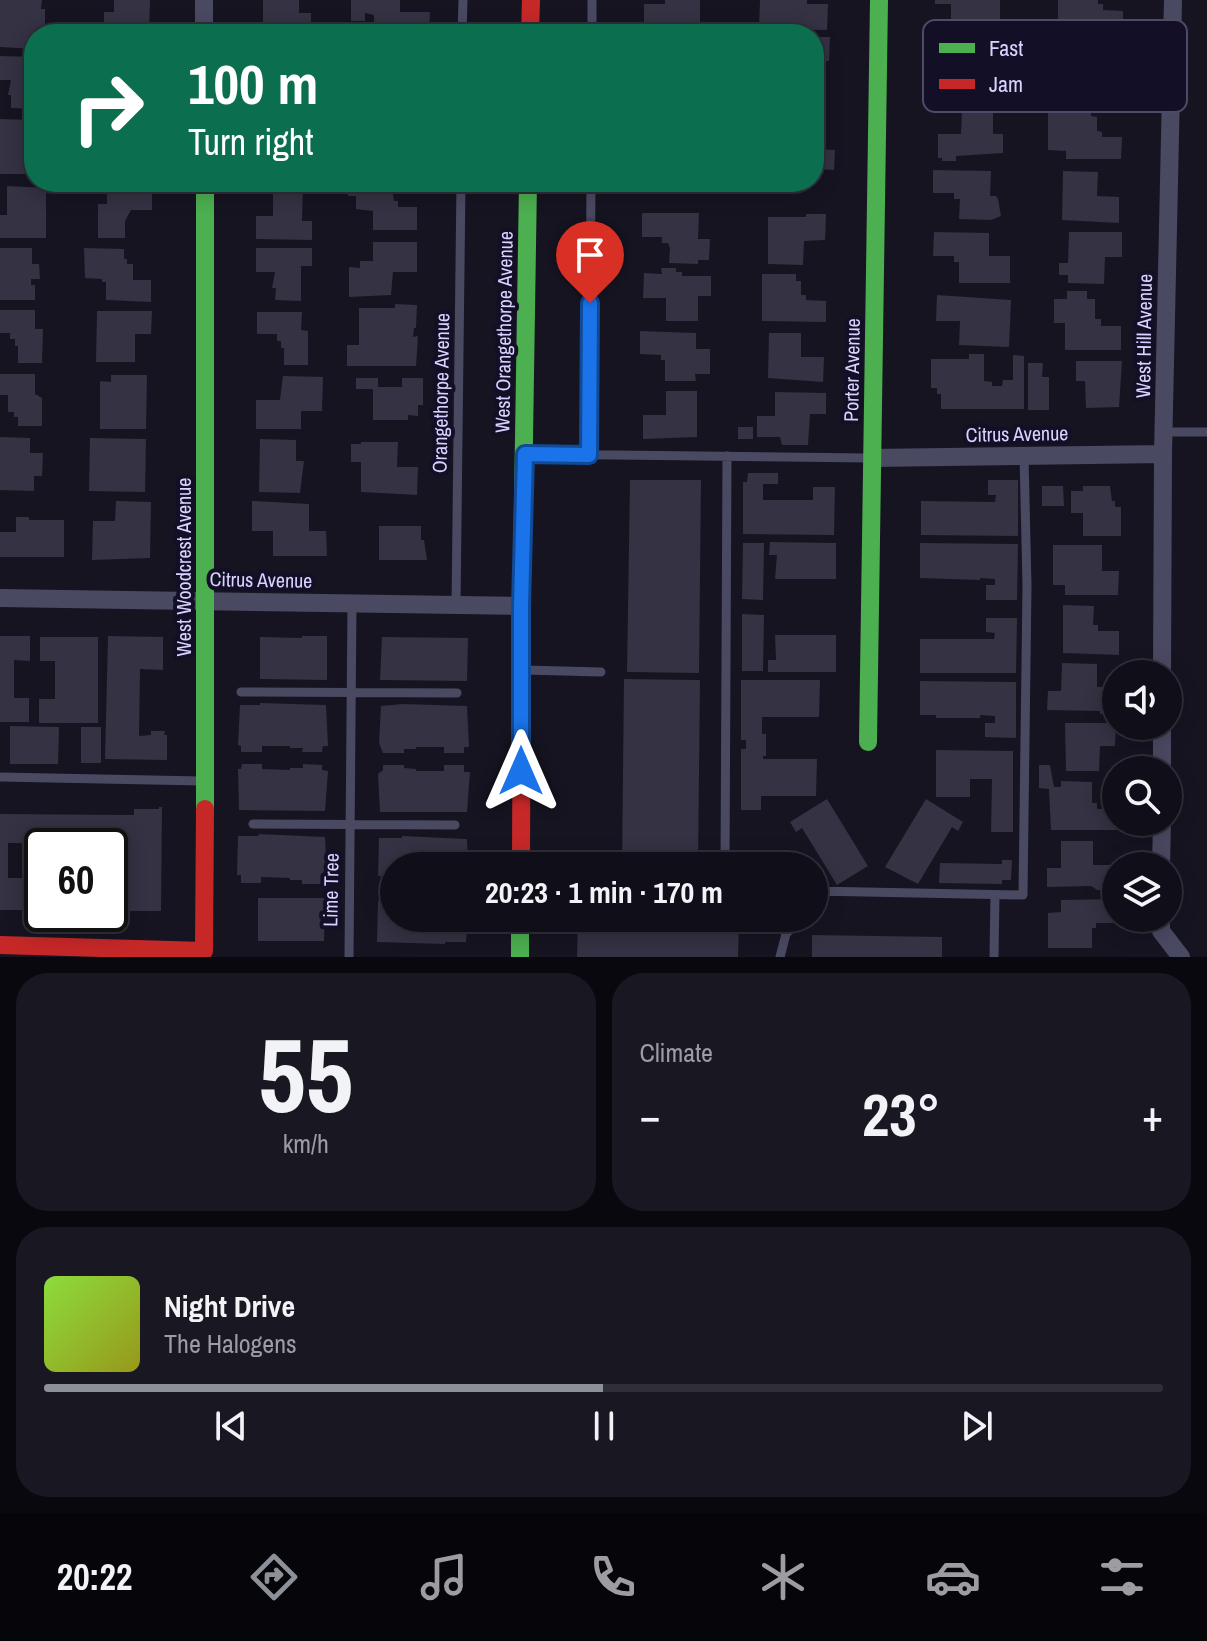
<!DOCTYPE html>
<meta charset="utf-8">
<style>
body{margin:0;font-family:"Archivo Narrow",sans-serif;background:#191822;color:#f1f3f6;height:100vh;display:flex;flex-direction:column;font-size:30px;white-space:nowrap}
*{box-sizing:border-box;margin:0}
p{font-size:26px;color:#9c9ca2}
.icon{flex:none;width:44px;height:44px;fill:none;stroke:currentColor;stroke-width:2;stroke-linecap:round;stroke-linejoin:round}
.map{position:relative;height:957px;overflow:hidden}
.details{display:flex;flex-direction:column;gap:16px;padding:16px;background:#09080e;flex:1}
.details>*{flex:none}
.hud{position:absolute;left:24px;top:24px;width:800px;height:168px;border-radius:32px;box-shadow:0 4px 20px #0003,0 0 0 2px #302f38;background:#0b6e4f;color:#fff;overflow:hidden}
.controls{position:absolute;left:1102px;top:660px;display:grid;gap:16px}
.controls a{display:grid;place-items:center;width:80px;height:80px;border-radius:50%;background:#100f19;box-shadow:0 4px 20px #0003,0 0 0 2px #302f38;font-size:40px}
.speed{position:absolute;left:24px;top:828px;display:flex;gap:16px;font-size:40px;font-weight:700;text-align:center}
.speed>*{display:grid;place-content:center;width:104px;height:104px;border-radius:50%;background:#100f19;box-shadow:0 4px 20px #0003,0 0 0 2px #302f38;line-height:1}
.speed .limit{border:4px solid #111;border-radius:12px;background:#fff;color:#111}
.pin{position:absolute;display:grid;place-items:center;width:68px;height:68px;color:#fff;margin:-82px -34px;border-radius:50% 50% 50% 0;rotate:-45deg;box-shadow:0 0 8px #0007}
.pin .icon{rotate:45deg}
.me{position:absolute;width:88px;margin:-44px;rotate:0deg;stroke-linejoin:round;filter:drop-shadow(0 0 6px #0008)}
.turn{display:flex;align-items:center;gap:28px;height:168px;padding:0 32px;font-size:36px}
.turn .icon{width:104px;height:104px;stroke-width:2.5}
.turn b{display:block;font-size:56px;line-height:68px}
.big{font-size:60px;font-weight:700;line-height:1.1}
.details .widget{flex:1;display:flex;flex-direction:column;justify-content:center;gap:12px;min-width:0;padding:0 28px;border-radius:32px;background:#191822}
.details .dial{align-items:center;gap:0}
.dial b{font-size:104px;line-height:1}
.song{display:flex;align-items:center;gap:24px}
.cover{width:96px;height:96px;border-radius:12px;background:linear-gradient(135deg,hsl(90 70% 55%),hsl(60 70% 35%))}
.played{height:8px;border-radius:4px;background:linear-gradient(90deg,#8c9099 50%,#302f38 50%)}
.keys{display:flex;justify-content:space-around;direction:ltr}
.heat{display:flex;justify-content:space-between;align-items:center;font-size:44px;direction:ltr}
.details .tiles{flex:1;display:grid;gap:16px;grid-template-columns:1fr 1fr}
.widget:last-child{grid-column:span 2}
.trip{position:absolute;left:380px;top:852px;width:448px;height:80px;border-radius:40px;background:#100f19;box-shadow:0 4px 20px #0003,0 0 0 2px #302f38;font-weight:700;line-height:80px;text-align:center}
.tabs{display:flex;height:128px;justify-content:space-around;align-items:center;background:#06060a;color:#9c9ca2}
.tabs .icon{width:56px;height:56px}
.tabs .selected{color:#8c9099}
.tabs b{font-size:36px;color:#f1f3f6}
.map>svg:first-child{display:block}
</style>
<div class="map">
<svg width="1207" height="957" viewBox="0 0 1207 957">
<rect width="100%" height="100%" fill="#161421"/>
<path fill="#343243" d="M0 0H42L41 9H45V30H52V34H34V49L0 47Z
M114 0H150L149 34H104V12H114Z
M263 0H299V13H311V29H299V34H263Z
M351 0H400V12H430L429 34H374V15L365 13V21H351Z
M665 0H700V26L644 28V4H665Z
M760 0H807V4H828L827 30 759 29Z
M935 0H1000V31H951V4H935Z
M1058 0H1098V4H1103V10L1123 11V34L1067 33V23H1058Z
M814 37H830L829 61H814Z
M0 56 34 57V109L11 108V95H8L11 80H0Z
M814 93H820L819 118H814Z
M1048 107H1087V111H1091V116L1097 117V131L1102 132V137H1122L1121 159H1066V151L1048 150Z
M962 110H993V134H1003V153L956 156V161H942V158H938V134H961Z
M0 119 34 120 32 174H0Z
M815 149 835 150 834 170 814 169Z
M933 170 991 171 990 196H996L998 199 1001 216 991 220 959 219 960 199H954V193H933Z
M1063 171 1098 172 1097 196 1119 197V223L1062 220Z
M348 182H390V194H393L394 201H398V207H417V230H373V211L356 209V196H348Z
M107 185 152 188V210H131L125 221V238H98V204H107Z
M7 186 46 188V238H0V215H7Z
M273 188 303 189 302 221H312V240L256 239V216H273Z
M642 213H699L698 239H710L709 260H698V264L669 263 670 248 668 243H662V237H642Z
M806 214H826L825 240 804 241 803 265 768 264V217H806Z
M934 232 989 233V256H1010V283H959V262H954V256H933Z
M1069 232H1122V257H1105L1104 284 1068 283V275H1059V263H1068Z
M373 242H417V272H393L391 295 349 297V267L360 268V261H373Z
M0 248H32V264H39L40 279H31V285H35V300H0Z
M84 248 124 249V259H127V264H133V280H151V302L106 300V282H102V279L85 278Z
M256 248H312V266H301V301L275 300 276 288H272L275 272H256Z
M661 268H676V272H682V276H711V296H698V321H666V298H643L644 273 662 274Z
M762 274H796V281H801V295H806V300L826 301V322L762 321Z
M1067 291H1087V299H1095V319H1101V326H1121V350H1065V323H1054V299H1067Z
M937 295 1011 300 1009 347 959 345 960 321H936Z
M395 304 417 305 416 328H414L413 337 418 336 416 366H347V345H359V308H395Z
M0 310H35V329H43L42 363H18V346H15V339H10V333H0Z
M97 311H152L151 334H135V362H96Z
M257 312H302L301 330 308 331V365H284V348H281V341H277V334H257Z
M640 331 696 333V349H710V374H695L696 381H665V360H661V355L640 354Z
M769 333H801V357H824L823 382 768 378Z
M969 354H984V381L992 382V386H1002L1003 380H1013V355L1024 356V409H941V394H937V388H931V359H969Z
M1076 361H1122L1119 407 1086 408 1085 381H1076Z
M1028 363H1043L1042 377H1049V410H1028Z
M0 374H35V394L42 398V426H18V417H14V412H8V395H0Z
M111 375H147L146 429H100V381L111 382Z
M283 376 323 377 322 411H301V429H256V400H280Z
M356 378H378V387H402V378H423V405H418V416L408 415V420H373V389H356Z
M666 391H697V437L643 439V415H666Z
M775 392 826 393V414H810L808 445H782L780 437H757V416H775Z
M738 427H753V439H738Z
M0 437 30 438V453H43L42 476H34V491L0 490Z
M90 438 146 439 145 492 89 491Z
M260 439 296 440V461H304L300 493 259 492Z
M361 442H398L397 467H418L417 495 361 492V462H351V444H361Z
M748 473H778V484H763V500H813V487H835L834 535 743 534V482H747Z
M630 480H701L699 673 627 672Z
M988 480H1018V536L921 535V501L995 502 996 495H988Z
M1042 486H1063L1064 506H1042Z
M1083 486H1110L1112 501H1115V507H1121V536H1083V513H1071V491H1083Z
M116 501 151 502 150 558 92 560 93 521H115Z
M252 501 309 504V531H326L327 556H273V531H252Z
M16 517H29V520H64V557H0V532H16Z
M379 526H421V540H424L427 560H379Z
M770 542 836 543V579H775L777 555H769Z
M743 543H764L763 600 742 599Z
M920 543 1018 544 1017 600H986V585H995V579L980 578V580L920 578Z
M1053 545H1102V571H1119L1118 595H1065V585H1053Z
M1063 605 1094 606 1093 625H1098V631H1119V655L1063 653Z
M742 614 764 615 763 671H742Z
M986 618H1017L1016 673H920V639H994L995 633 986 632Z
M775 635H836V672H768V660H776Z
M0 636H30V661L14 660V698H29V722H0Z
M108 636 163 637V670L140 669 139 736 151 735V731H165L164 735H167V760L105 759Z
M302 636H327V680L260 679V637L302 638Z
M40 637H98V723H39V699H55V661H40Z
M382 637 468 638 467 681 380 680Z
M1062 663 1097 664V687H1116V714H1100V711L1047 710 1048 691H1061Z
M624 679 700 680 698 866H622Z
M741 680H820L819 717H762V734H766V756H763V759H817L816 796H761V810H741V749H746V740H741Z
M920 681 1016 682V738L985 737V723H995V716L980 715V718H936V715H920Z
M260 703 326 705 328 746H323L322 752H302L303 748H290V746H262V752H241V746L238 745 240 705H260Z
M403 704 467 706 469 747H464V753H444V747H416V749H404V753H383L379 743 381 706Z
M1065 723H1116L1115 746H1100L1099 771H1066Z
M10 726 59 727 58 764H10Z
M81 727H101V763H81Z
M936 750 1013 751V832H991L992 779H970V797H936Z
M242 764H262V769L290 770V768H303V764L322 765V770L328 771 325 811 239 810 238 769H241Z
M383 765H404V768L416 769V771H444V765H464V772H470L467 812H380L378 774 383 770Z
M1039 765H1050L1054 787H1061V781L1092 782V803H1097V809H1116L1117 830H1051L1049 789 1039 788Z
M827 799 868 866 837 885 802 828 796 832 790 822Z
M926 799 963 822 958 831 952 827 918 884 885 867Z
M159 807H162L161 911H110V879H123V844L8 843V878H42V910H0V814L134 815V809H159Z
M259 834 325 837 327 878H321V884H302V880H290V878L261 877V883H241V875H237L238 836H258Z
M402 836 467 839 468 866H394V884H382V876H378L379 838H402Z
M1061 841H1093V865H1116V890H1097L1091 886 1047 887V868H1061Z
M742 858H752V862L814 863V866H742Z
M1002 860H1012L1011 880H1002V884L939 883 940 863 1002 864Z
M383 895H394V918H468L466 942H445V944L377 942 378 901H382Z
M258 898H325L324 941H258Z
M1116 899 1117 923H1096V928H1092V948H1048V913L1061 912V900Z
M578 922 739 925 738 957H577Z
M812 935 942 937V957H812Z"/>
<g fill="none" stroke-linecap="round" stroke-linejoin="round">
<path stroke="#4a4962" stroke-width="9" d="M462 34 463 0
M592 34V0
M1164 432H1207
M528 454 869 458
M589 455 591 182
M456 605 461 182
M524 670 601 672
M241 692 457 693
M0 777 202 781
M253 824 455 825
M725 866 727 456
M814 891 1023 895 1027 586 1024 456
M814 904 826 891
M349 957 352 603
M780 957 786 934 801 918
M994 957 995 895"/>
<path stroke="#4a4962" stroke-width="18" d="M204 0V34
M872 458 1163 454
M0 598 521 606
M1162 674 1163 454 1173 0
M1162 770V726
M1161 866 1162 822
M1161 918V931L1181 957"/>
<path stroke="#4caf50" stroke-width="18" d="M522 567 528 182
M868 742 879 0
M205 809V182
M520 918V957"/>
<path stroke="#c62828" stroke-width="18" d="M530 34 531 0
M521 866 522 567
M0 945 204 951 205 809"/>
</g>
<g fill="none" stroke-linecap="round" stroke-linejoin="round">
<g stroke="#114b97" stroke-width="20">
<path id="route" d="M521 771V606L525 454 589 455 590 303"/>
</g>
<use href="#route" stroke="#1a73e8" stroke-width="14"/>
</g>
<g text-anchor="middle" stroke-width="8" stroke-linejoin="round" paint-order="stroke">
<g font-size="20" fill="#d9d4ff" stroke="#130f26">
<text transform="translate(504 332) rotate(-89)" y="7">West Orangethorpe Avenue</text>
<text transform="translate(1144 336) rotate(-89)" y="7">West Hill Avenue</text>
<text transform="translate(852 370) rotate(-89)" y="7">Porter Avenue</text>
<text transform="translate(441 393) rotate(-89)" y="7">Orangethorpe Avenue</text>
<text transform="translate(1017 434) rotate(-1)" y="7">Citrus Avenue</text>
<text transform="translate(184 567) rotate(-90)" y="7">West Woodcrest Avenue</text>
<text transform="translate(261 580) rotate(1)" y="7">Citrus Avenue</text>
<text transform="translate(331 890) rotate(-89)" y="7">Lime Tree</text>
</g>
</g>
<rect x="923" y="20" width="264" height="92" rx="12" fill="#130f26" stroke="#4e4a67" stroke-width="2"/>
<rect x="939" y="43" width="36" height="10" fill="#4caf50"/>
<rect x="939" y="79" width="36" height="10" fill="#c62828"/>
<g font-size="22" fill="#d9d4ff">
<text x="989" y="56">Fast</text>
<text x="989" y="92">Jam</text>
</g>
</svg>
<div class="controls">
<a><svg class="icon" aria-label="sound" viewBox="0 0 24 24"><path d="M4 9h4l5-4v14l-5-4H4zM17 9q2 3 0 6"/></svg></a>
<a><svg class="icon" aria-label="search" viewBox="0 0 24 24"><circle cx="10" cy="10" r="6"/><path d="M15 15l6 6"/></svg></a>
<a><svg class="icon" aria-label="layers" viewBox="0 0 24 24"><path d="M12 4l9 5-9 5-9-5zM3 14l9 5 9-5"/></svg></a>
</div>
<div class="speed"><div class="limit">60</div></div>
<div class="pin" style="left:590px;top:303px;background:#d93025"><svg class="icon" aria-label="arrive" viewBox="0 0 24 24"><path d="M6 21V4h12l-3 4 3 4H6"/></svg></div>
<svg class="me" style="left:521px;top:771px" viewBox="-20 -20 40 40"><path d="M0-17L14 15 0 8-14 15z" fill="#1a73e8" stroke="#fff" stroke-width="4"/></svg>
<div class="trip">20:23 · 1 min · 170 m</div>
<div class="hud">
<div class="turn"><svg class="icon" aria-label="right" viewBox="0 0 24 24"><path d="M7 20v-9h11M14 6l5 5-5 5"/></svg><div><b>100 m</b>Turn right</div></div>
</div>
</div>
<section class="details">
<div class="tiles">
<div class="widget dial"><b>55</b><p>km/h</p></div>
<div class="widget"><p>Climate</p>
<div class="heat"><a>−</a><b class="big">23°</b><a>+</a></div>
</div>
<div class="widget">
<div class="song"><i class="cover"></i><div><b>Night Drive</b><p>The Halogens</p></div></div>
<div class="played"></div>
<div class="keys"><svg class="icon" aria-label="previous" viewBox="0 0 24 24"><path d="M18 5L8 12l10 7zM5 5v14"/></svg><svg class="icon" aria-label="pause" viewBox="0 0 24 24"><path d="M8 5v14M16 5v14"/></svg><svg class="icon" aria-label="next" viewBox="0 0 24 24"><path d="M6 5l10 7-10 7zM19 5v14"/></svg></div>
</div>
</div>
</section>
<nav class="tabs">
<b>20:22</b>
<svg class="icon selected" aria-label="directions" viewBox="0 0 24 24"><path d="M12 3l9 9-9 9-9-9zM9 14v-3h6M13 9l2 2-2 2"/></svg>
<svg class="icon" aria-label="music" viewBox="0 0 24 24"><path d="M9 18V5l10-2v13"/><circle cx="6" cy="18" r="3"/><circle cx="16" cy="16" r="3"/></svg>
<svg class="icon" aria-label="phone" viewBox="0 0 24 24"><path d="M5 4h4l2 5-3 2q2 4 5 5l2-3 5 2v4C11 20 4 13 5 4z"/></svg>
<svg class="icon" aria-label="climate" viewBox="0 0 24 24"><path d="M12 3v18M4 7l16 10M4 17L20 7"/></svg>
<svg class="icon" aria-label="car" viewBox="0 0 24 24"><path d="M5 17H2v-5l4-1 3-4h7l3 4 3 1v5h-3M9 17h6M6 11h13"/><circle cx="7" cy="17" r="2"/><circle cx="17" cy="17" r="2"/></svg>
<svg class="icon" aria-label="filters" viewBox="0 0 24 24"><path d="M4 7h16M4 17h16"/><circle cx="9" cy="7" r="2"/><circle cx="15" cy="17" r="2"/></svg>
</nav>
